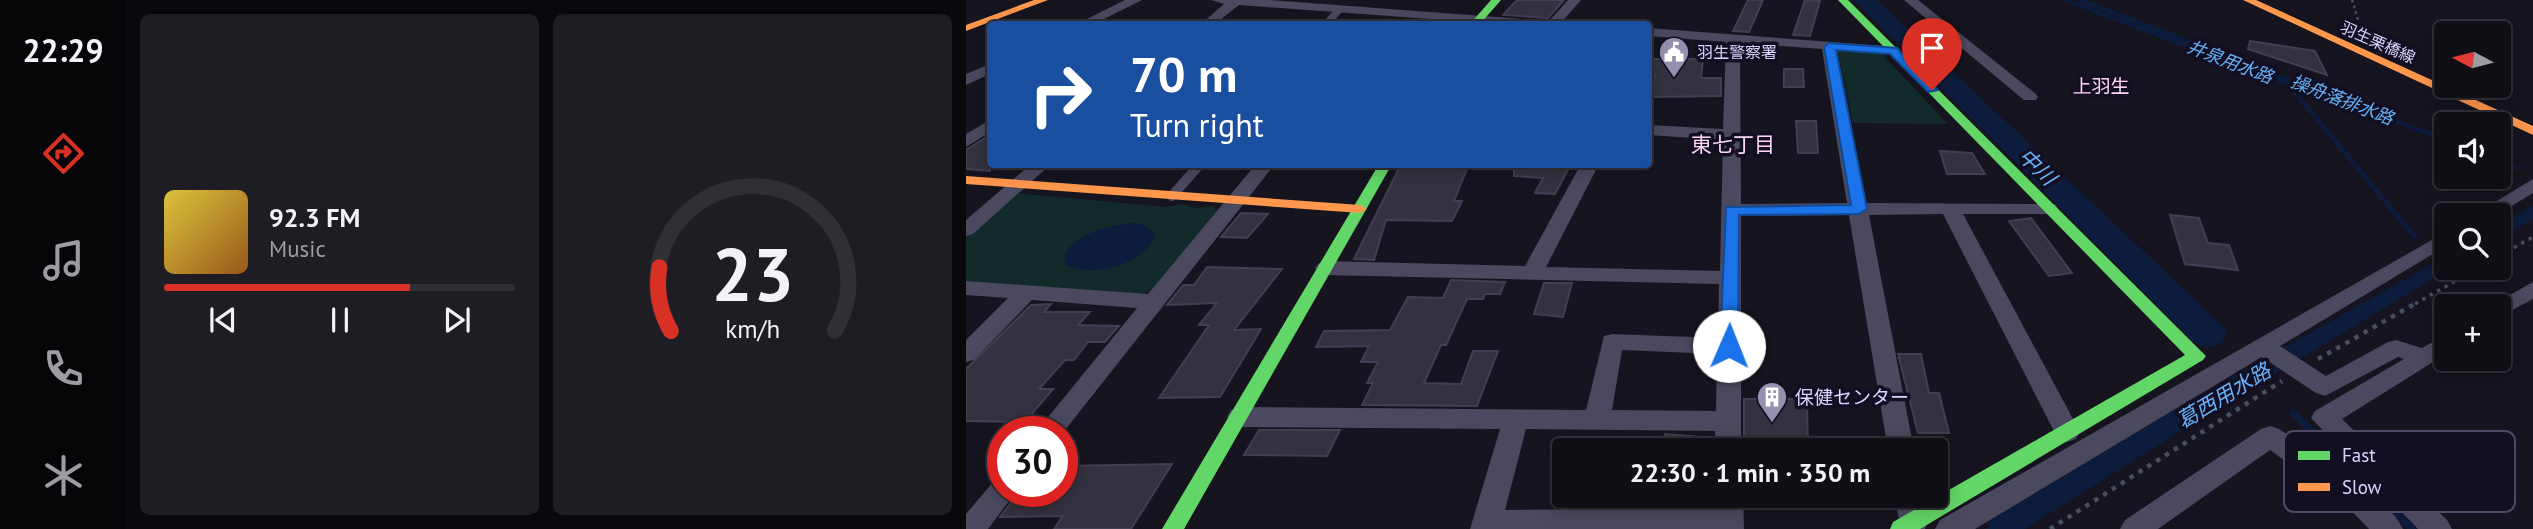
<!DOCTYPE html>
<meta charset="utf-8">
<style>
body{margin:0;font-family:"PT Sans","Noto Sans JP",sans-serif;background:#1e1d23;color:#f1f3f6;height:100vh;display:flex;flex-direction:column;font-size:26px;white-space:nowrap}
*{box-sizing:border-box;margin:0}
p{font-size:23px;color:#9c9ca1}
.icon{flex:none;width:38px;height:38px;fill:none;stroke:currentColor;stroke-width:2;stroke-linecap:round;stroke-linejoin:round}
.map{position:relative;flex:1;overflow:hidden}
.drawer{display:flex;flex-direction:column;gap:14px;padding:14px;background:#09080c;width:840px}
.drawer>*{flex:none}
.top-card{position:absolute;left:21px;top:21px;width:665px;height:147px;border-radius:7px;box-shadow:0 4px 18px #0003,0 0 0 2px #302f35;background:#1a4fa0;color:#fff;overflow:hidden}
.needle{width:46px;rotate:277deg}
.controls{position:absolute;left:1468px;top:21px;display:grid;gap:14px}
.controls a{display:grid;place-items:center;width:77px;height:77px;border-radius:7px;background:#100f16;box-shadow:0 4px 18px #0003,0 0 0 2px #302f35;font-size:35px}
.speed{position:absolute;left:21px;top:416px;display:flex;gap:14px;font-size:35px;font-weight:700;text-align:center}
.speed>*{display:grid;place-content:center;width:91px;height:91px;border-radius:50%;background:#100f16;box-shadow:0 4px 18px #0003,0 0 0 2px #302f35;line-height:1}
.speed .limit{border:10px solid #d22;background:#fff;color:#111}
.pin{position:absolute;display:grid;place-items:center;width:60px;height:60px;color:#fff;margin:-72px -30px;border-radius:50% 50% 50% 0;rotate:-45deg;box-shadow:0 0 7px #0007}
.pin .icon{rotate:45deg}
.me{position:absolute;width:77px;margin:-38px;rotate:1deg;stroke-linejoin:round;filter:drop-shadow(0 0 5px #0008)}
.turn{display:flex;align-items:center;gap:24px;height:147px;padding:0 28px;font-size:32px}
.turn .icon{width:91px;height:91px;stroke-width:2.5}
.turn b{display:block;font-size:49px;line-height:60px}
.drawer .tile{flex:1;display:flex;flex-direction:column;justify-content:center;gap:10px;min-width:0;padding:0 24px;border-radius:10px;background:#1e1d23}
.drawer .dial{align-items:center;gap:0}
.dial svg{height:182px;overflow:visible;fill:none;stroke:#302f35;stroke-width:7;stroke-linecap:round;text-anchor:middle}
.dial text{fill:#f1f3f6;stroke:none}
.song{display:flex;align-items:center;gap:21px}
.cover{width:84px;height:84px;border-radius:10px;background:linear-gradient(135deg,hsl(50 70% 55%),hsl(30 70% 35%))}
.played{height:7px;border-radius:4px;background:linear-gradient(90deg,#d93025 70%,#302f35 70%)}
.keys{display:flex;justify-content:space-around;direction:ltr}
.drawer .tiles{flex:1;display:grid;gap:14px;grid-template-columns:repeat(2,1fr)}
.trip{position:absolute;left:586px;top:438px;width:396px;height:70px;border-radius:7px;background:#100f16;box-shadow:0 4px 18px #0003,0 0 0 2px #302f35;font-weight:700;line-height:70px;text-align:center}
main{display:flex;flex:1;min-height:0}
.dock{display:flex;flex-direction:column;width:126px;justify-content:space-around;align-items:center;background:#060609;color:#9c9ca1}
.dock .icon{width:49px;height:49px}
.dock .current{color:#d93025}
.dock b{font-size:32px;color:#f1f3f6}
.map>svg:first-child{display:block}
</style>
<main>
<nav class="dock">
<b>22:29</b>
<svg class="icon current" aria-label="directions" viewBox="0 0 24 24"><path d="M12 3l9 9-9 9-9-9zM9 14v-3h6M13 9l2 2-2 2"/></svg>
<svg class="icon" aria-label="music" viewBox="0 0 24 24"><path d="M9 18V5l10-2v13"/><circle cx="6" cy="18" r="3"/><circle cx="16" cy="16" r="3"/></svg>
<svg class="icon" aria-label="phone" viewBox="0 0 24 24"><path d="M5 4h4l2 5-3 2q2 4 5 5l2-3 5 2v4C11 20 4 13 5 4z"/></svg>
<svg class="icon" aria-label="climate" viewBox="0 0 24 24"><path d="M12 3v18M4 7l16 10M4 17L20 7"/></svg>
</nav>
<section class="drawer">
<div class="tiles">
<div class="tile">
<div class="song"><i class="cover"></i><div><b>92.3 FM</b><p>Music</p></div></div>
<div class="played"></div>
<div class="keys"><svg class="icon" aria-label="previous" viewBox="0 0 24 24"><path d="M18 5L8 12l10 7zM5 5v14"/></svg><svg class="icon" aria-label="pause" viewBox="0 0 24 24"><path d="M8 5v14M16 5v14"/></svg><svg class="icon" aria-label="next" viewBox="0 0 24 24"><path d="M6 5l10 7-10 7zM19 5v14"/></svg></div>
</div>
<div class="tile dial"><svg viewBox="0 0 100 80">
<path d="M14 69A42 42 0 1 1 86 69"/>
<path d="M14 69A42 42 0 0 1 9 41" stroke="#d93025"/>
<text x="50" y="56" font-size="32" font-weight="700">23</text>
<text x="50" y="72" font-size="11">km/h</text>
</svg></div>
</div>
</section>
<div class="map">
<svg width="1567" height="529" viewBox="0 0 1567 529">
<rect width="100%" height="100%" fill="#16141e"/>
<path fill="#132a2a" d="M872 51 915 53 982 124 887 123Z
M47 193 201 207 217 204C230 210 232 207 248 206L251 211 191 288 168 297 0 284V236Z"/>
<path fill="#0d1c3c" d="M166 223 177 224 189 233C183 264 123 280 99 264 93 236 146 225 166 223Z"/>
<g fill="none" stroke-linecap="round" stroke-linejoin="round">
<path stroke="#0d1c3c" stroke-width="4.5" d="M1099 0 1322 84 1362 132
M1114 0 1459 132"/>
<path stroke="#0d1c3c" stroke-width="5" d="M1360 130 1449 237
M1454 130 1480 140
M1533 161 1550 168"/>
<path stroke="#0d1c3c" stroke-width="7" d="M1327 413 1446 529"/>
<path fill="#0d1c3c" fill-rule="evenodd" d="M1567 206V220L1533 238V224Z
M1480 256V268H1485L1236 418 1059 529H1020L1025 520 1218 404Z"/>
<path fill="#0d1c3c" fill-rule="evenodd" d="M888 0H911L1256 325 1261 334 1256 343 1242 347 1228 343Z"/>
</g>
<path fill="#343240" stroke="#433e52" stroke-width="2" d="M551 0H598L582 18 537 15Z
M782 0H797L783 32 767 31Z
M839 0 854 1 844 36 827 35Z
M1284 41 1349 51 1361 75 1282 49Z
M684 59H737L735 78H755V96L685 97 689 75H682Z
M818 69H837L838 87H818Z
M830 121H850L852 153H832Z
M24 135V171L0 169V150Z
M974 151 1006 153 1019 174H981Z
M435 164H456L455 167 502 166 488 201H496L486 221 420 220 408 260 388 259Z
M548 164H605L589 194 569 193 577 178 548 176Z
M275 213 302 214 281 238 255 237Z
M1204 215 1233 218 1242 243 1263 245 1272 270 1219 264Z
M1065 218 1106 273 1083 276 1043 221Z
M241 267 316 269 268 330 295 329 254 397 193 398 243 325H233L251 303 201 305 217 285H228Z
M485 280 539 282 534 294H519L517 299H501L480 345H475L458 383 495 384 507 351H532L511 406 396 405 407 383H401L412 362H395L403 346 350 347 358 331 424 330 442 297 477 298Z
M578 283H606L597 317 568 314Z
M85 304 78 312H124L112 325 153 326 139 342H122L108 360H99L73 389H87L59 422 0 421V369L65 305Z
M932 354H955L963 393H973L983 433H952Z
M778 399H841L842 450H778Z
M293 430H374L361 456 278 455Z
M699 434 746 438V450H697Z
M206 464 165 529H88L97 516 34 517 53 492H96V466Z"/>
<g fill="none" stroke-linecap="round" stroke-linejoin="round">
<path stroke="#46505d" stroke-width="2.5" stroke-dasharray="2.5 3.5" stroke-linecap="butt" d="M1386 0 1396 33"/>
<path stroke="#46505d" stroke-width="3.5" stroke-dasharray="3.5 5" stroke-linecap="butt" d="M1533 256 1567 237
M1449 304 1512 268"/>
<path stroke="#46505d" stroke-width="4.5" stroke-dasharray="4.5 6" stroke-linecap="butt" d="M1352 359 1452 302
M1084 529 1316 381"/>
<path stroke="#4b495f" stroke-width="7" d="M360 24 373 10"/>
<path stroke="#4b495f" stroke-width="10" d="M206 196 234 164"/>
<path fill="#4b495f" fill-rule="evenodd" d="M159 0H176L128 24H111Z
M245 0H304L583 21 602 0H615L594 24H531L273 5 249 24H235L258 4Z
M938 0H952L1070 94 1072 97 1070 100H1058Z
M186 19 211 20 218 24H180L181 20Z
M682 28 932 47 934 50 927 54 871 50 900 203 1089 204 1092 208 1089 212 1082 214H997L1114 432 1110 439 1101 442 1092 439 977 214 903 215 948 450H922L883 215 775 216V450H749V431L560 429 539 510 749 508V495H777L778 529H504L534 429 274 427 265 424 261 417 265 410 274 407 620 410 638 336 646 334 752 338 753 284 360 275 353 273 349 268 353 263 360 261 559 266 615 164H633L580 267 754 271 757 140 682 135V125L757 129 760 42 682 36ZM774 43 856 49 881 203 775 204ZM656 350 751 354 750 411 646 410Z
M24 64V74L0 85V74Z
M24 120V132L0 147V134Z
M65 164H85L7 234 0 236V220Z
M290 164H309L96 434 70 432 171 308 66 300 8 360 0 362V340L42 298 0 295V281L182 294Z
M1567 179V193L1531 215H1508Z
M1480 232V246L1314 346 1360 376 1422 342 1430 340 1456 348 1480 335V354L1376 419 1481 520 1486 529H1452L1345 418 1349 411 1438 359 1432 357 1359 396 1350 393 1296 357 1009 529H969L974 520Z
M1567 282V299L1533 317V306H1524Z
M1304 426 1313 429C1348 453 1419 492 1437 529H1403L1378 503 1304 450 1192 529H1154L1159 520 1295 429Z
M37 479V492H50L22 529H0V514L27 482Z
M928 495H956L961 523 959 529H935Z"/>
<path fill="#63d668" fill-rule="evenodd" d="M525 0H535L514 24H504Z
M872 0H882L1240 356 1237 360 954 529H924L927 522 1219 355Z
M413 164H426L218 529H196Z"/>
<path fill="#ff974d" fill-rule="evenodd" d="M68 0H82L0 31V25Z
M1277 0H1290L1567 126V135Z
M0 176 394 205 401 209 394 213 0 184Z"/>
</g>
<path fill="#1a73e8" stroke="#114b97" stroke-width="2" d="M863 43 931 48 972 90 962 92 924 54 870 50 901 209 893 214 773 215 772 346 763 352 757 351 754 346 760 207 885 205 858 47Z"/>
<defs>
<g id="civic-pin" transform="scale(1.575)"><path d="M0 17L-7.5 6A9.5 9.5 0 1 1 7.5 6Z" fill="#9590af" stroke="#130f23"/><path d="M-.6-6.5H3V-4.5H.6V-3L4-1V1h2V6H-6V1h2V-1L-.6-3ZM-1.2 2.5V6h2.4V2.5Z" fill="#fff"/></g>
<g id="building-pin" transform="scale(1.575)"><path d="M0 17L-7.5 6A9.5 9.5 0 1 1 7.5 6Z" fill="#9590af" stroke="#130f23"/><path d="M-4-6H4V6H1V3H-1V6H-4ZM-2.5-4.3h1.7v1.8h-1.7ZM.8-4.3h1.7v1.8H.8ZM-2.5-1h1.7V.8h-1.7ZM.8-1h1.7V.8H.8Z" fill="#fff"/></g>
</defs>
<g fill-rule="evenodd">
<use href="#civic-pin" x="708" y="52"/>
<use href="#building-pin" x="806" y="397"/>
</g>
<g text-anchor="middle" stroke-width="7" stroke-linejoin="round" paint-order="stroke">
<g font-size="16" fill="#d9d3fd" stroke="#130f23">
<text transform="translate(1412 42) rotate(24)" y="6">羽生栗橋線</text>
</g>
<g font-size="16" fill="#d9d3fd" stroke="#130f23" text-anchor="start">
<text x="731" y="58">羽生警察署</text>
</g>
<g font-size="18" font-style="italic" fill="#66b1f8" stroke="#130f23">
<text transform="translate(1264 62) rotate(21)" y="6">井泉用水路</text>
<text transform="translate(1376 100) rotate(21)" y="6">操舟落排水路</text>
</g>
<g font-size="19" fill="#fdd5ee" stroke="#130f23">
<text x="1135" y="93">上羽生</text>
</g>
<g font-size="19" fill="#d9d3fd" stroke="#130f23" text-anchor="start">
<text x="829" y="404">保健センター</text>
</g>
<g font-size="21" fill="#fdd5ee" stroke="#130f23">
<text x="767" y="152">東七丁目</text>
</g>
<g font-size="21" font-style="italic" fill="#66b1f8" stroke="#130f23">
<text transform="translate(1071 167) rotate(44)" y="7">中川</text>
<text transform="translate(1258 396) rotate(-31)" y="7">葛西用水路</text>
</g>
</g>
<rect x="1318" y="431" width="231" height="81" rx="10" fill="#130f23" stroke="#4e4a64" stroke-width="2"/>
<rect x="1332" y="451" width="32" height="9" fill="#63d668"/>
<rect x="1332" y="483" width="32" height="8" fill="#ff974d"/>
<g font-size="19" fill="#d9d3fd">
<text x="1376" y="462">Fast</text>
<text x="1376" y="494">Slow</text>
</g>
</svg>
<div class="controls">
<a><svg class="needle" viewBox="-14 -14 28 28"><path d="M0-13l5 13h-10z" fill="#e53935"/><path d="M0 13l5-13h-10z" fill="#9c9ca1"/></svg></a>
<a><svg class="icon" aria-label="sound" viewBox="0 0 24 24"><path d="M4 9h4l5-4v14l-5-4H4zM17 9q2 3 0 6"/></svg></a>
<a><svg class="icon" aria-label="search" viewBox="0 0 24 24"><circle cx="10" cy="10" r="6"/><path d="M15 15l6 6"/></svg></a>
<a>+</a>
</div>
<div class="speed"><div class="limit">30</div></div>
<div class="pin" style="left:966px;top:90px;background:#d93025"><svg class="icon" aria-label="arrive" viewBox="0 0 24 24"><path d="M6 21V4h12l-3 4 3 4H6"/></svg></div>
<svg class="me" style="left:763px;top:346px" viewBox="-20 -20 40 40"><circle r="19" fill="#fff"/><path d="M0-13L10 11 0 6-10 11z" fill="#1a73e8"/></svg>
<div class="trip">22:30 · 1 min · 350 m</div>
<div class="top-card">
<div class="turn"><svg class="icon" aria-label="right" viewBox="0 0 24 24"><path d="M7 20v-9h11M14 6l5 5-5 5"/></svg><div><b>70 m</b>Turn right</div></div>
</div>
</div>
</main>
